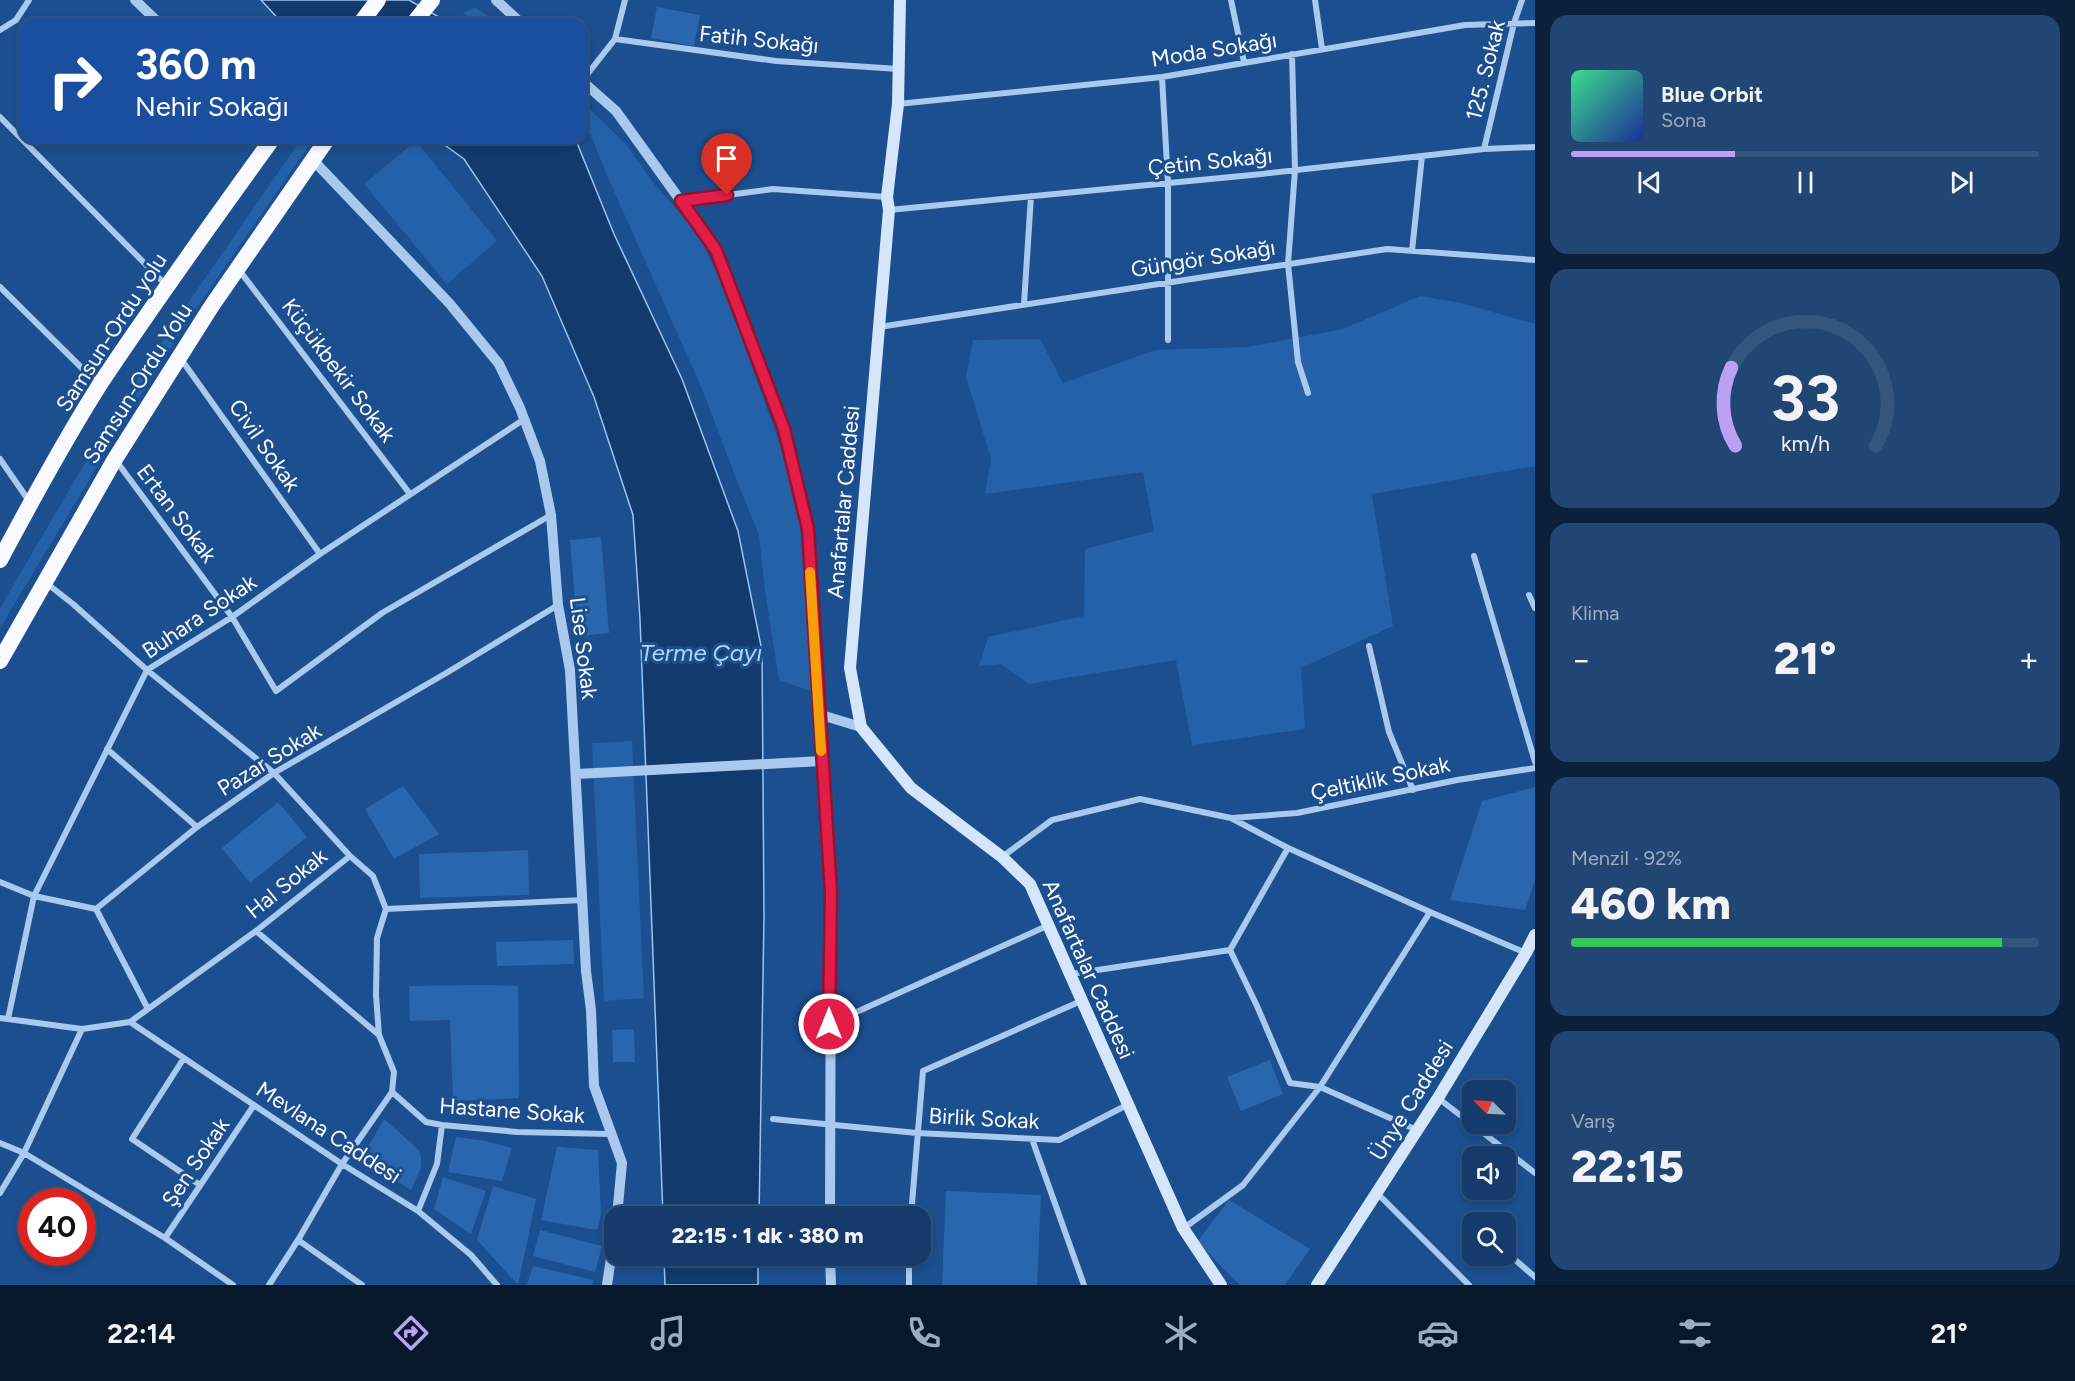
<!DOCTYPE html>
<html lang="tr">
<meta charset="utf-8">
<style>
body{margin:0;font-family:Figtree,sans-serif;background:#214673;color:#f1f3f6;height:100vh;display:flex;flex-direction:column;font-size:22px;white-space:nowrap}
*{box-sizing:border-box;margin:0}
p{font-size:20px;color:#9dadc1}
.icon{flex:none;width:33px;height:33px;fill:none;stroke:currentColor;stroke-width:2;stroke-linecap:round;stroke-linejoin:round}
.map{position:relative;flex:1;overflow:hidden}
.drawer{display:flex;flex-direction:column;gap:15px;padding:15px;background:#0b203b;width:540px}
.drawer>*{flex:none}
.guide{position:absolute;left:18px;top:18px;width:570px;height:126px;border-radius:18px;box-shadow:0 3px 9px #0003,0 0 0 2px #33557e;background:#1a4fa0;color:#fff;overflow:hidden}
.needle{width:39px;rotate:294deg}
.buttons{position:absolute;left:1462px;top:1080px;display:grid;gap:12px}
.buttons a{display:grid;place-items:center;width:54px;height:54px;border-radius:12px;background:#143b6b;box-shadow:0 3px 9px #0003,0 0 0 2px #33557e;font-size:30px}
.speed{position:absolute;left:18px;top:1188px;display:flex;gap:12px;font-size:30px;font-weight:700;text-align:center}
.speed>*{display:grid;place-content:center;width:78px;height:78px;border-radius:50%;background:#143b6b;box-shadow:0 3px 9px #0003,0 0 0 2px #33557e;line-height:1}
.speed .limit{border:9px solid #d22;background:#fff;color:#111}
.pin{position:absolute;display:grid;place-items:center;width:51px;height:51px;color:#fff;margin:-62px -26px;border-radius:50% 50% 50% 0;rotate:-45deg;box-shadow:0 0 6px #0007}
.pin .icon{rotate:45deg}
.me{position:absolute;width:66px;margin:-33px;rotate:0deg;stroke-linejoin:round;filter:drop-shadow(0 0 4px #0008)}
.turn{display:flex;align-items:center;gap:21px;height:126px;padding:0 18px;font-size:27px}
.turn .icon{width:78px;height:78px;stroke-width:2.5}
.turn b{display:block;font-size:42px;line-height:51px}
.big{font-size:45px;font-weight:800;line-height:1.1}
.drawer .widget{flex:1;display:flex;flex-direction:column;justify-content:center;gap:9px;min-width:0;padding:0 21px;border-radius:18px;background:#214673}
.drawer .dial{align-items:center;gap:0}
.dial svg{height:156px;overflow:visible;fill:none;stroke:#33557e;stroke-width:7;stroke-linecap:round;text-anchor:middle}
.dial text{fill:#f1f3f6;stroke:none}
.song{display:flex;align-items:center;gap:18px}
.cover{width:72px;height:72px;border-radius:9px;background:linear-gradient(135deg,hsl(150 70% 55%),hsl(230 70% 35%))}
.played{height:6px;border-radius:3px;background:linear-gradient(90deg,#bca0f2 35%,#33557e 35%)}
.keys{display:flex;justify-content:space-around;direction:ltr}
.heat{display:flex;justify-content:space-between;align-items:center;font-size:33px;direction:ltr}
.charge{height:9px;border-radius:4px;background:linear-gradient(90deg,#34c759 92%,#33557e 0)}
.trip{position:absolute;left:604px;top:1206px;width:327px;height:60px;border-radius:18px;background:#143b6b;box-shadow:0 3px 9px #0003,0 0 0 2px #33557e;font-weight:800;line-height:60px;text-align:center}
.dock{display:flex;height:96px;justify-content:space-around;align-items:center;background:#08182b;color:#9dadc1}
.dock .icon{width:42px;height:42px}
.dock .current{color:#bca0f2}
.dock b{font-size:27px;color:#f1f3f6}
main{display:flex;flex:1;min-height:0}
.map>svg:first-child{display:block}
</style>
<main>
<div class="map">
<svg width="1535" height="1285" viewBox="0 0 1535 1285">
<rect width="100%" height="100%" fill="#1b4f8f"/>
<path fill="#2461a8" d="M475 7 498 24H482L463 13Z
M582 102 625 143 655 185 698 234 723 286 788 467 807 555 825 696 779 680 765 591 759 535 739 486 702 389 609 180 591 136 582 126Z
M302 138H314L196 309 133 407 0 628V608L106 427 190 300Z
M416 141 497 241 447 284 364 184Z
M1420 296 1461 303 1535 324V466L1372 494 1393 626 1301 668 1305 729 1192 745 1176 660 1029 684 1001 664 979 666 988 637 1084 616 1085 549 1154 531 1143 472 985 494 991 459 966 377 973 340 1040 339 1063 383 1155 350 1248 347 1343 329Z
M632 741 644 998 604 1001 592 743Z"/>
<path fill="#123a6d" stroke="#9cc4f0" stroke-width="1.5" d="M261 0H409L451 24H283Z
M435 138H575L614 234 682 379 738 531 762 651 764 917 759 1216H663L640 619 633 515 594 397 542 276 464 159Z
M664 1256H758V1285H665Z"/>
<path fill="#2a66ad" d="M657 7 700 15 694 46 651 38Z
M601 537 609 633 578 636 570 540Z
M403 786 439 834 394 859 365 809Z
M1535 787V880L1525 910 1450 900 1482 801Z
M278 802 307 837 250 883 222 848Z
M528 850 529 895 420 898 419 854Z
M573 940 574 964 497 966 496 942Z
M485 985 518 986 519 1098 453 1101 450 1020 410 1021 409 986Z
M634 1029 635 1062H613L612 1030Z
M1270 1060 1283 1094 1241 1111 1227 1077Z
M384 1119 419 1150 421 1157V1168L411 1190 361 1159Z
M456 1137 486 1141 512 1148 502 1181 448 1172Z
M557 1147 598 1150 601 1215 597 1230 541 1220Z
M443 1177 486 1191 471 1234 434 1209Z
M493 1186 536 1199 518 1285 477 1240Z
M946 1191 1041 1195 1037 1285H942Z
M1229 1200 1310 1249 1285 1285H1240L1197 1242Z
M540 1230 602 1246 595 1272 533 1256Z
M533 1266 593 1280 592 1285H527Z"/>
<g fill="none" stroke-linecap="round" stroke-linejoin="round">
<path stroke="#a9c9ee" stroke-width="6" d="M1231 0 1244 62
M1315 0 1322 49
M0 30 16 20 29 0
M615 39 776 61 899 69
M1292 54 1295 170 1288 264 1298 362 1308 393
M1162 77 1168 183V340
M582 81 615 39 625 0
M898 104 1162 77 1465 25 1535 23
M0 117 166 285
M1484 149 1514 23 1522 0
M682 201 773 189 887 197
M889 210 1252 175 1484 149 1535 147
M1412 251 1422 156
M239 270 410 494
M0 287 99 385
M1024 304 1031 196
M879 327 1387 249 1535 260
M181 359 320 554
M0 459 29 501
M117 462 232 617 276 691 382 613 551 515
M1474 556 1535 762
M1529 595 1535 608
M1369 646 1389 732 1413 790
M107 749 197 827
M1232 818 1297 813 1457 780 1535 768
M1288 848 1230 950 1257 1006 1290 1083 1320 1087 1417 1130
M350 856 373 876 386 909 377 938 376 995 379 1035
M1002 857 1052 820 1140 799 1231 818 1288 848 1430 912 1526 953
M0 882 34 896 96 909 197 827 274 773 448 672 558 605
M96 909 148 1009
M386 909 583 900
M256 931 379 1035 394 1072 392 1092 342 1164 298 1240 269 1285
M1071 974 1230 950
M0 1018 82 1029
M8 1019 34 896 147 670 232 617 320 554 523 420
M130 1022 342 1164 418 1211 471 1255 497 1285
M830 1024 1049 925
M184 1058 132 1139 200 1185
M392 1092 426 1122 442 1125 517 1132 610 1134
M1438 1098 1535 1173
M773 1119 917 1133 1059 1140 1127 1105
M1032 1139 1084 1285
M0 1143 24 1153 165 1238 233 1285
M0 1193 24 1153 82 1029 130 1022 256 931 350 856 274 773 147 670 73 604 45 582
M1377 1193 1469 1285
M418 1211 437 1164 442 1125
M911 1216 923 1071 1081 1001
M1184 1228 1243 1185 1320 1087 1430 912
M165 1238 254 1105
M298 1240 362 1285
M1506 1252 1535 1277
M909 1285V1256"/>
<path stroke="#a9c9ee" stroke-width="10" d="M135 0 160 24
M496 0 522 24
M582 81 616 111 716 250 784 430 808 529 831 893 830 1216
M313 160 450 304 499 364 520 408 540 461 551 515 558 605 570 670 586 971 591 1010 594 1086 622 1163 617 1216
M818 714 861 727
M577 774 822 761
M830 1256 831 1285
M607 1285 615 1231"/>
<path stroke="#d6e6fa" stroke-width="12" d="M900 0 898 104 887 197 889 210 850 668 861 727 911 788 1002 857 1030 884 1183 1228 1221 1285
M1317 1285 1438 1098 1526 953 1535 935"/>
<path stroke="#f8faff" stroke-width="16" d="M360 24 378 0
M413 24 432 0
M0 560C32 500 65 439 102 381 157 299 215 218 273 138
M0 661 115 459 211 307 328 138"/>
</g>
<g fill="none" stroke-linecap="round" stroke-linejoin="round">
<g stroke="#92132f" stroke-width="15">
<path id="route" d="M727 195 681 201 716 250 784 429 808 529 831 893 829 1024"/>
</g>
<use href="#route" stroke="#e11d48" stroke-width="10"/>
<path stroke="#f59e0b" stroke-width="10" d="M810 572 821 751"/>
</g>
<g text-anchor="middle" stroke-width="6" stroke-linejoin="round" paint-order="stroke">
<g font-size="22" fill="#fff" stroke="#1b4f8f">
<text transform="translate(759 39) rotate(6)" y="8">Fatih Sokağı</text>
<text transform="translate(1214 49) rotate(-9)" y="8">Moda Sokağı</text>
<text transform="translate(1485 70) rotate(-76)" y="8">125. Sokak</text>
<text transform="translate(1210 161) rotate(-6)" y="8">Çetin Sokağı</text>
<text transform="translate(1203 258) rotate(-9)" y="8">Güngör Sokağı</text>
<text transform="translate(111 332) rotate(-57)" y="8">Samsun-Ordu yolu</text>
<text transform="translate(339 370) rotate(53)" y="8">Küçükbekir Sokak</text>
<text transform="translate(137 383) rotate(-58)" y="8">Samsun-Ordu Yolu</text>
<text transform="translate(265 445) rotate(55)" y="8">Civil Sokak</text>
<text transform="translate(843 502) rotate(-85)" y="8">Anafartalar Caddesi</text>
<text transform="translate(177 513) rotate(53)" y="8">Ertan Sokak</text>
<text transform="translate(199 616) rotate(-34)" y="8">Buhara Sokak</text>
<text transform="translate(584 648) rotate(83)" y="8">Lise Sokak</text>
<text transform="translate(269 759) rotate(-32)" y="8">Pazar Sokak</text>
<text transform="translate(1380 778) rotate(-12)" y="8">Çeltiklik Sokak</text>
<text transform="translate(286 883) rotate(-39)" y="8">Hal Sokak</text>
<text transform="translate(1089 969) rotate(66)" y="8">Anafartalar Caddesi</text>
<text transform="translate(1411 1100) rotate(-58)" y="8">Ünye Caddesi</text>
<text transform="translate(512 1110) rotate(4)" y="8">Hastane Sokak</text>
<text transform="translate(984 1118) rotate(3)" y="8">Birlik Sokak</text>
<text transform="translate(329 1132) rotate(33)" y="8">Mevlana Caddesi</text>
<text transform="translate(195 1162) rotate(-56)" y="8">Şen Sokak</text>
</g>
<g font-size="24" font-style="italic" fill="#b5d3f5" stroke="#1b4f8f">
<text x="701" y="661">Terme Çayı</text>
</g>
</g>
</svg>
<div class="buttons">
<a><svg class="needle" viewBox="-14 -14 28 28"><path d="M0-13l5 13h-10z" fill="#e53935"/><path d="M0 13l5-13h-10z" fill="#9dadc1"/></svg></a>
<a><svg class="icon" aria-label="sound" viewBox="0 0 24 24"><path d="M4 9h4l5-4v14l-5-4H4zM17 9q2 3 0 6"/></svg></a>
<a><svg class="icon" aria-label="search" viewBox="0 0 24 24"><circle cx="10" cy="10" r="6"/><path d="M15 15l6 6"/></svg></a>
</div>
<div class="speed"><div class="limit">40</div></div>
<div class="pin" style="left:727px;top:195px;background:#d93025"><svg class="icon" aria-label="arrive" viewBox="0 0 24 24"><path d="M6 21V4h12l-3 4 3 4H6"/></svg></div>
<svg class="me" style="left:829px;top:1024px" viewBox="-20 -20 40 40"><circle r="17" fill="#e11d48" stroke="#fff" stroke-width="3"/><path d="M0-11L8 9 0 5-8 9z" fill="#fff"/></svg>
<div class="trip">22:15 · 1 dk · 380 m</div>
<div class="guide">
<div class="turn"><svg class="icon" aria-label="right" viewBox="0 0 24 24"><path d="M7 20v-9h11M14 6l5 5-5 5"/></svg><div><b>360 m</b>Nehir Sokağı</div></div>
</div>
</div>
<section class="drawer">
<div class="widget">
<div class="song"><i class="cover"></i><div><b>Blue Orbit</b><p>Sona</p></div></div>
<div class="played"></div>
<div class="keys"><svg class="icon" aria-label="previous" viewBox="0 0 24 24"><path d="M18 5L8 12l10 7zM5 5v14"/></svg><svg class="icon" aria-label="pause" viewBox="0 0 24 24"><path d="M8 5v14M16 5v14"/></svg><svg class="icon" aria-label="next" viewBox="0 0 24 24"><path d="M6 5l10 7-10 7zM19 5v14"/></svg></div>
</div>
<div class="widget dial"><svg viewBox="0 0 100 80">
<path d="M14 69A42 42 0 1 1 86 69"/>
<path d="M14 69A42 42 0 0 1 12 29" stroke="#bca0f2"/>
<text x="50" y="56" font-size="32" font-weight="700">33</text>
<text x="50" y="72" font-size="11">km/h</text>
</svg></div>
<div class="widget"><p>Klima</p>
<div class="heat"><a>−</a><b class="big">21°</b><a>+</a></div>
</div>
<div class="widget"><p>Menzil · 92%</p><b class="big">460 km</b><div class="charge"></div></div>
<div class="widget"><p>Varış</p><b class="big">22:15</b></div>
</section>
</main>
<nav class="dock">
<b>22:14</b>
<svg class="icon current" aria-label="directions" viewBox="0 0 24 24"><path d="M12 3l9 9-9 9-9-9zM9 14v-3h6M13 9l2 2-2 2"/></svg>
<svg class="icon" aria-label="music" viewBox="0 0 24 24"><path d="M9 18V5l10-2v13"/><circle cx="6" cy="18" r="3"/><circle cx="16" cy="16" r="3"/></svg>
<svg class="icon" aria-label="phone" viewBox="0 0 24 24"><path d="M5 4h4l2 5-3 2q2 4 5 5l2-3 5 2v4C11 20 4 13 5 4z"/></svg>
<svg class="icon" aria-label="climate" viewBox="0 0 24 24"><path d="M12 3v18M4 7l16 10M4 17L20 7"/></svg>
<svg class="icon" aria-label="car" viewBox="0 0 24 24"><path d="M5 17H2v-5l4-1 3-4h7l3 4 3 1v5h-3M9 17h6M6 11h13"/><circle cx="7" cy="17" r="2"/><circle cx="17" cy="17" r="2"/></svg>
<svg class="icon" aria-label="filters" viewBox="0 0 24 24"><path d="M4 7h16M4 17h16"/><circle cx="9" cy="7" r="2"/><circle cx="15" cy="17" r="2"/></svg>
<b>21°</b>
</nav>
